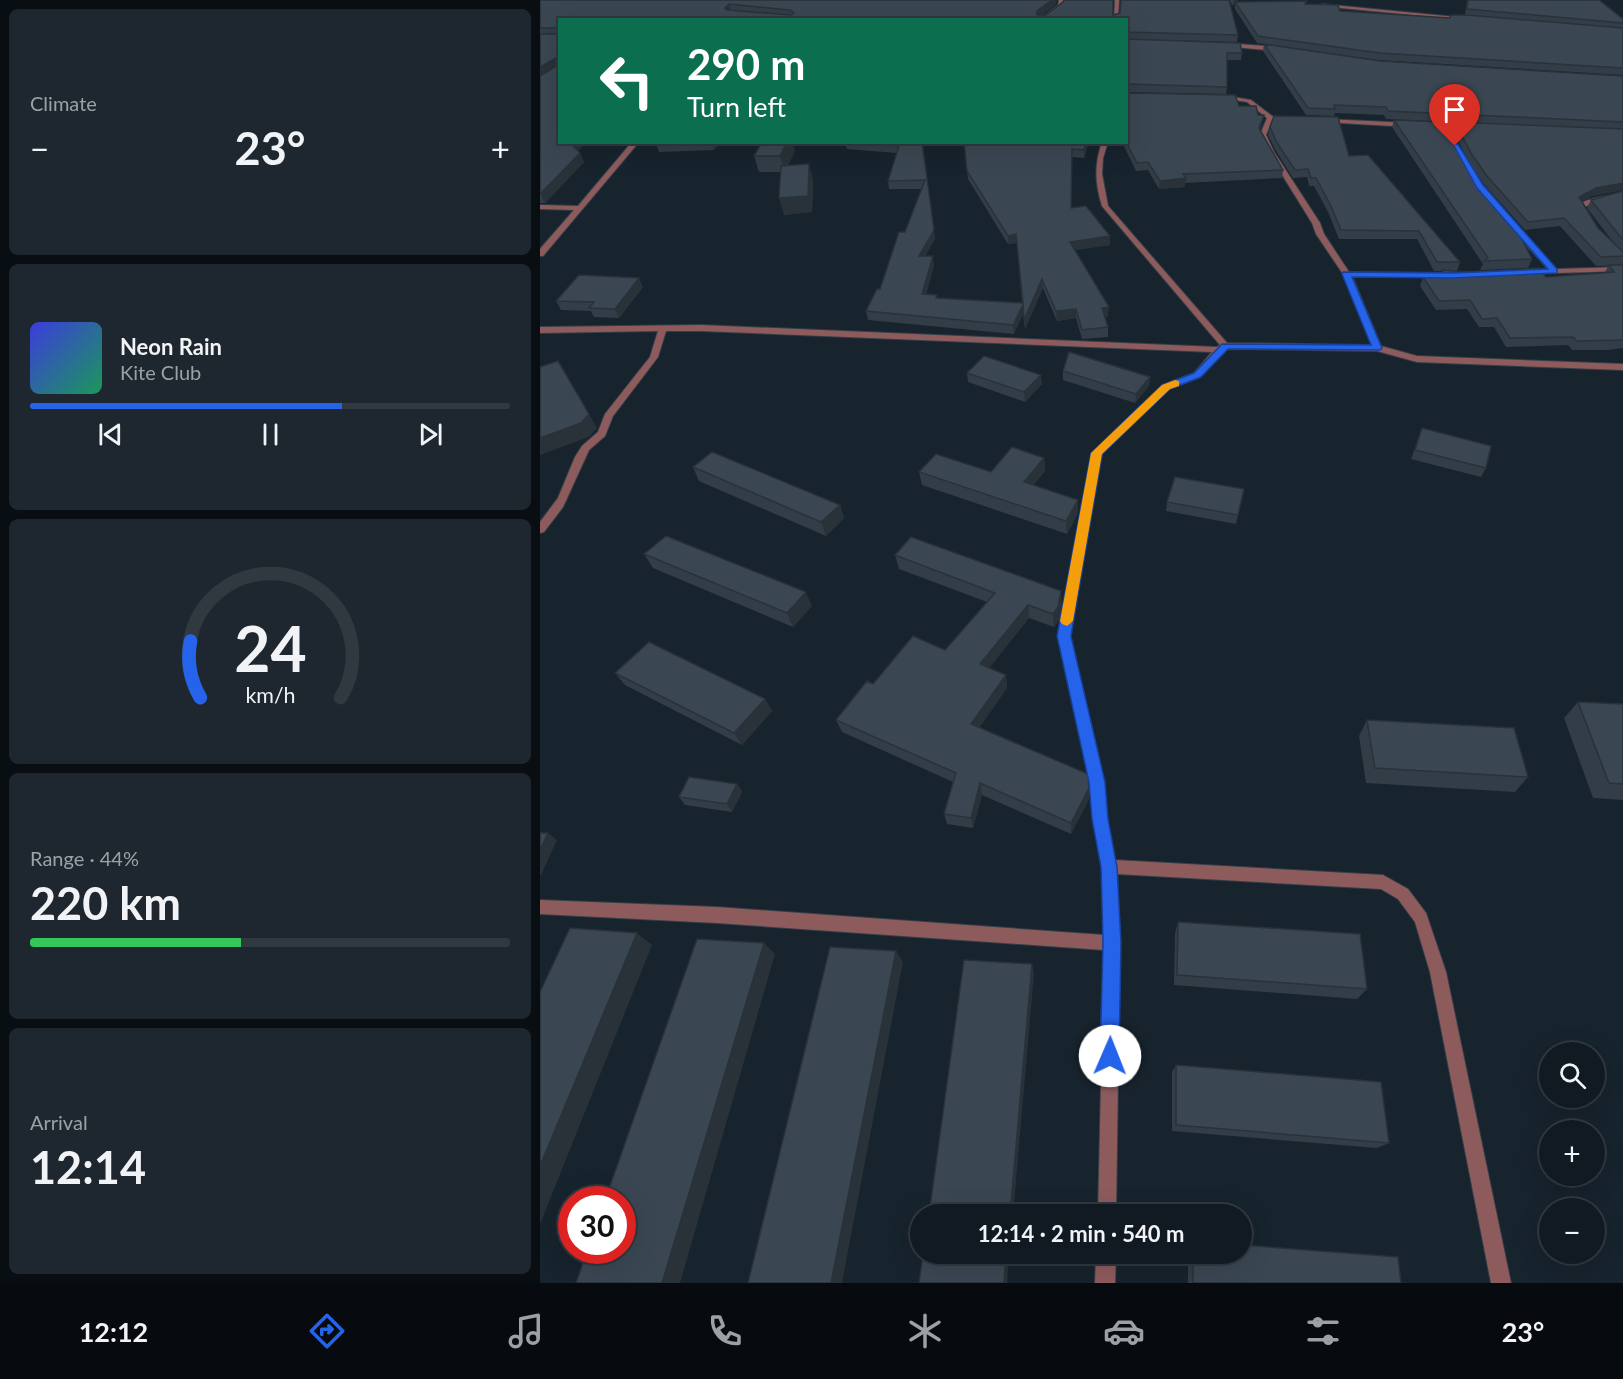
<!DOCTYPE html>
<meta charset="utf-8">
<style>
body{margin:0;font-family:Lato,sans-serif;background:#1e272f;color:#f1f3f6;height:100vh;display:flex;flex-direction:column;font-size:22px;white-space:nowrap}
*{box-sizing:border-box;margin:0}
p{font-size:20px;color:#9ca1a5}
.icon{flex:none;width:33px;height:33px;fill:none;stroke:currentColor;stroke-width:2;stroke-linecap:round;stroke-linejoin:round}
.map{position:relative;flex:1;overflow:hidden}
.sheet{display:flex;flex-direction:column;gap:9px;padding:9px;background:#090e13;width:540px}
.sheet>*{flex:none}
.guide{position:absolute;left:18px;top:18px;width:570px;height:126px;border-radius:0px;box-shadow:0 6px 24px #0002,0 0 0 2px #303840;background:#0b6e4f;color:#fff;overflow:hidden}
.fabs{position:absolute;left:999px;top:1042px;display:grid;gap:12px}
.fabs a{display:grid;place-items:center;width:66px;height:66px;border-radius:50%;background:#111a22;box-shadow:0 6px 24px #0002,0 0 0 2px #303840;font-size:30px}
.speed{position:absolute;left:18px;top:1186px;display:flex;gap:12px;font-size:30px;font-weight:700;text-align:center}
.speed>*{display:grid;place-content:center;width:78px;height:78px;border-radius:50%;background:#111a22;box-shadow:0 6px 24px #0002,0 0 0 2px #303840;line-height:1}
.speed .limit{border:9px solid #d22;background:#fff;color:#111}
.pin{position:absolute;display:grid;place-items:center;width:51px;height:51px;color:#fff;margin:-62px -26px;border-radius:50% 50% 50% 0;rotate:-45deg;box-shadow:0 0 6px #0007}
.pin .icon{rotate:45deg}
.me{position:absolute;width:66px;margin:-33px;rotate:1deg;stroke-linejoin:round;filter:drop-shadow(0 0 4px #0008)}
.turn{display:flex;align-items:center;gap:21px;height:126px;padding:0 30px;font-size:27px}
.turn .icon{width:78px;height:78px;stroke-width:2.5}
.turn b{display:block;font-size:42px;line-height:51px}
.big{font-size:45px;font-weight:700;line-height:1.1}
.sheet .tile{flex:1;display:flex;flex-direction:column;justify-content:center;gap:9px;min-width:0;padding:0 21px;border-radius:9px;background:#1e272f}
.sheet .dial{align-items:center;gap:0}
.dial svg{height:156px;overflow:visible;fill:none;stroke:#303840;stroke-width:7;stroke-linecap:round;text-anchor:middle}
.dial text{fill:#f1f3f6;stroke:none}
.song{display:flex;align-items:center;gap:18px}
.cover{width:72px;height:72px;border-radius:9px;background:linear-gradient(135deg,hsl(240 70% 55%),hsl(150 70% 35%))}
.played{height:6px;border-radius:3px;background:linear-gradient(90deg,#2563eb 65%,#303840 65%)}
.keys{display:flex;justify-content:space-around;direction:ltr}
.heat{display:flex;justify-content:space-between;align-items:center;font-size:33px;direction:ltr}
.charge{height:9px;border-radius:4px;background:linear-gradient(90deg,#34c759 44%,#303840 0)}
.trip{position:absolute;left:370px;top:1204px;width:342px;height:60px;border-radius:30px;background:#111a22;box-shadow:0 6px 24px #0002,0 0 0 2px #303840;font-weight:700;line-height:60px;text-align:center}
.tabs{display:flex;height:96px;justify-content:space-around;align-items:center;background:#070a0e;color:#9ca1a5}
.tabs .icon{width:42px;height:42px}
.tabs .selected{color:#2563eb}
.tabs b{font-size:27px;color:#f1f3f6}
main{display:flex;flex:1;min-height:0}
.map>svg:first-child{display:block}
</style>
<main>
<section class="sheet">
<div class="tile"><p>Climate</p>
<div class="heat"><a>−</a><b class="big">23°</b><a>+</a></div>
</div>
<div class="tile">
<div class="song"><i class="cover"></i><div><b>Neon Rain</b><p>Kite Club</p></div></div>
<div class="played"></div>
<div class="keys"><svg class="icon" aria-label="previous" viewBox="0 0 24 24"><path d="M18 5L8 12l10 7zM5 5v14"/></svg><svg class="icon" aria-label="pause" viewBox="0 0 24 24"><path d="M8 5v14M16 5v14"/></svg><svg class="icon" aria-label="next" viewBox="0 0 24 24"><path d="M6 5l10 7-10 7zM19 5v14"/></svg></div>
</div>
<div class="tile dial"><svg viewBox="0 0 100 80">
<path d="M14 69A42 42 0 1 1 86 69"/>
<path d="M14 69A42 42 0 0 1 9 40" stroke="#2563eb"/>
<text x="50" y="56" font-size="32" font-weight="700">24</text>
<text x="50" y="72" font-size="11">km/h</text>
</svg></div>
<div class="tile"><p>Range · 44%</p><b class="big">220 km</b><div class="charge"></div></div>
<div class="tile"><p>Arrival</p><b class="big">12:14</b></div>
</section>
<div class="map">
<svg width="1083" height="1283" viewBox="0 0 1083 1283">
<rect width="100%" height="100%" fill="#17232d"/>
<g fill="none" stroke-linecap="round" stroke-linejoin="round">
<g stroke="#343f49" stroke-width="2">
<path id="minor" d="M519 0H523L522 7 505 20H499L518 5Z
M575 0H579L578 20H574Z
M782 4 926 18 928 19 926 20 780 6Z
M684 43 738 47 741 49 738 51 682 46Z
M681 95 711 100 732 116 752 118 750 121 732 120 726 135 734 152 780 223 784 234 809 272 916 273 920 275 916 277 812 276 841 346 877 356 1083 364V370L877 362 837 351 687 349 660 377 629 389 562 454 530 636 564 782 567 820 575 860 843 875 868 889 886 913 906 972 971 1283H951L890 972 875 922 858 899 841 889 577 874 580 943 576 1215H558L564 950 177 923 0 914V900L177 907 564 935 562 867 553 820 550 782 518 636 552 453 623 385 654 373 672 352 161 331H126L118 357 73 416 65 436 49 450 23 507 4 532 0 533V522L18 498 35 457 42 446 58 432 65 414 110 357 118 331 0 333V327L161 325 677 347 680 345 562 206C555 184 554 165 562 142H568L563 158 562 174 568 206 687 343 832 345 803 274 776 234 772 223 728 152 720 135 727 118 707 102 679 98Z
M785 119 870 123 873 125 870 127 783 122Z
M92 142H99L3 256H0V249L34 210 0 209V205L38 206Z
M1083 192V196C1070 202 1057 201 1044 207L1047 217H1043L1037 206C1050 196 1067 197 1083 192Z
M964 217H970L1016 269 1083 267V271L985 274 984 272 988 270 1008 269 964 221Z
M556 1254H576L575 1283H555Z"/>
</g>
<use href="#minor" fill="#8e5b5d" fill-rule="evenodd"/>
</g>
<path fill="#323d47" d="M0 0 516 4 502 15H573L698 35 697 42 586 39V20H20V142H46L38 151 44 162 5 203H0Z
M689 0H698L696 2 766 4 800 11 910 18 925 15 927 0H1059L1083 19V75L838 60 717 43 695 9V3L693 6Z
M586 39 702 53 701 60H687V87L686 94 586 92Z
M724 44 840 61 1083 76V190L1052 196 1042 202 1058 228 1077 247 1047 208 1051 200 1083 191V348L1068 350H1032L1028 345 966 347 954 327H939L927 309 896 310 880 286 883 277 900 276 902 271H894L877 239H799L788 212 774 186H769L767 177 753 178 736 151 728 135 730 127 809 156 920 262 917 271H903L1006 277 1065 272 1069 265H1083L1056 266 1020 226 985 230 944 184 930 164 912 129 914 122 983 125 846 119 844 115 795 113 794 116 766 115 723 51Z
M699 106 718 115H724L720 130 743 170 742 178 645 183V187L619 189 608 170 596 171 582 142H586Z
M854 120 923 159 976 223 975 225 992 259 988 268 940 270 943 264 852 127Z
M117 142H182L174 150 119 152 116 143Z
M305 142H382L395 239 385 256 394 265 386 294 398 298 482 303 477 243 468 244 428 179 424 142H549L544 158 532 157 531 208 570 245 534 250 568 316 565 317 568 327V337L542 339 536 318 517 321 503 288 485 329 483 314 474 334 328 320 326 311 340 289 365 232 382 189H349L348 181 357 153 307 149Z
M255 151 248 165 273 180 272 212 244 215 241 172H219L214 156Z
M103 287 79 318 54 317 51 311 21 310 16 301Z
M523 371 610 377 609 386 595 403 523 380Z
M427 373 502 384 485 402 428 382Z
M882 428 946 468 941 477 871 459Z
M504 458 505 471 493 485 538 513 527 534 382 485 379 472H451Z
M153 467 300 505 304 518 286 536 159 481Z
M704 489 696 524 626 511 627 502Z
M104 554 272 606 253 627 113 568Z
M355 555 522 604 519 620 514 627 489 618 449 668 466 675 467 688 439 728 549 799 531 834 442 795 433 828 407 824 404 814 413 782 302 732 296 720 333 684 405 650 447 602 359 569Z
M75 673 225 699 232 711 202 745 85 685Z
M1038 702 1083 704V800L1053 798 1024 718Z
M827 720 988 777 975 792 826 783 819 736Z
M197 784 202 792 192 812 145 805 139 797Z
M638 922 827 989 817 999 634 985 635 933Z
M636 1065 849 1143 837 1148 632 1131V1072Z
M648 1254H702L861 1283H648Z"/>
<path fill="#293239" d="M512 0H517L516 4 498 18 497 11Z
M694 0H698L693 6Z
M189 4 191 11 187 15 185 8Z
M16 58 19 65 0 76V67Z
M34 142H46L36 153 32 145Z
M172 142H182L174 150Z
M247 142H253L255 151 244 172 240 156Z
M382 142 395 239 380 264 379 256 394 230Z
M546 142H549L544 158V150Z
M40 153 44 162 5 203 1 194Z
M269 164 273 180 272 212 244 215 239 198Z
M646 178 645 187 619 189 620 181Z
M1083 183V190L1052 196 1035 206 1039 197 1056 188Z
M476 234 477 243 468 244V236Z
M570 236V245L530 251V242Z
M393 256 394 265 384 303 382 294Z
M99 278 103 287 79 318 75 309Z
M502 279 503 288 485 329 484 320Z
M483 305V314L474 334 473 325Z
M569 307 568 316 562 318V308Z
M536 309V318L517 321 516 311Z
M501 375 502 384 485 402 484 392Z
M610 377 609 386 595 403 596 394Z
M49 414 57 428 49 437 0 455V438Z
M504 458 505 471 485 496 484 482Z
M538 500V513L527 534 526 521Z
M300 505 304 518 286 536 281 522Z
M521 591 522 604 519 620 514 627 513 614Z
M266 592 272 606 253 627 247 613Z
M488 605 489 618 442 677 440 664Z
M466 675 467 688 433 736 431 724Z
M225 699 232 711 202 745 194 733Z
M440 783 442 795 433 828 431 818Z
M197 784 202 792 192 812 187 804Z
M549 788V799L531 834V823Z
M8 833 17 840 1 875H0V850Z
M97 933 112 945 0 1224V1166Z
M224 943 235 954 140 1283H122Z
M356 951 363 962 302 1283H291Z
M492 964 494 974 473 1215H470Z
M466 1254H469L467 1283H464Z"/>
<path fill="#3a4752" stroke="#293239" stroke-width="1.5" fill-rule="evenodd" d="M0 0H512L497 11V15H506L523 2 524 0H573V15L580 13 581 0H689L698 35 586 32V20H20V142H34L32 145 40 153 0 194V76L18 65 19 60 16 58 0 67V34H17L19 30 17 28H0ZM189 4 250 10 254 13 251 15 187 10 185 8Z
M928 0H1059L1083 19V23L927 9Z
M767 1 765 4 798 5 800 11 910 18 911 15H926L1083 28V68L840 53 718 36 695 2Z
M586 39 700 43 702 53H687V87L586 84Z
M724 44 840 61 1083 76V122L848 111 846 107 794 105 795 109 768 108Z
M586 93 695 95 699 106H716L718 115H724L719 128 743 170 643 174 646 178 620 181 608 162 597 163 586 142Z
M734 116 798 117 809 156 828 155 920 262H897L879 231 801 230 790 204 776 178H771L768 169 755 170 737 143 730 127Z
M854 120 903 122 923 159 976 223H974L992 259 944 261 948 258Z
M914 122 1083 129V183L1056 188 1039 197 1058 228 1083 252V256L1061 257 1024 218 988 222 947 176 933 156Z
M117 142H157L116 143Z
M222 142H247L240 156H214Z
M324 142H382L394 230 379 256H393L382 294 397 295 396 298 483 303 476 234 468 236 427 171 424 142H546L544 150 532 149 531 208 546 206 570 236 530 242 569 307 562 308 568 327 542 330 536 309 516 311 502 279 484 320 483 305 473 325 326 311 337 289H340L359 232H365L385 180 348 181 359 146Z
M269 164 268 196 239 198 241 166Z
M1083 191V240L1051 200Z
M1069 265H1083V340L1037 341 1033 337 970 338 957 318 942 319 930 300 899 301 883 277 905 276 902 270 929 272 999 268 1006 277 1074 272Z
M39 275 99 278 75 309 49 308 54 302 16 301Z
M529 352 610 377 596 394 523 371Z
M444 356 501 375 484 392 427 373Z
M18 361 49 414 41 423 0 438V367Z
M882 428 951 446 946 468 875 450Z
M472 447 504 458 484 482 538 500 526 521 379 472 396 454 451 472Z
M172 452 300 505 281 522 153 467Z
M635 477 704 489 698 515 627 502Z
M126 536 266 592 247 613 104 554Z
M371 537 521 591 518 607 513 614 488 605 440 664 466 675 431 724 548 774 549 788 531 823 440 783 431 818 404 814 416 773 296 720 327 681 333 684 373 636 405 650 455 593 355 555Z
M109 642 225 699 194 733 75 673Z
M1038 702 1083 704V784L1069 783Z
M827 720 974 728 988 777 835 768Z
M149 777 197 784 187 804 139 797Z
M0 833H8L0 850Z
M638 922 820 934 827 989 637 975Z
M30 928 97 933 0 1166V992Z
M157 939 224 943 122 1283H36L47 1251H82V1200H65Z
M290 947 356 951 291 1283H208Z
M424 960 492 964 470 1215H389Z
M636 1065 841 1082 849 1143 636 1125Z
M702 1245 858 1257 861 1283H653V1254H702Z
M383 1254H466L464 1283H379Z"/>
<path fill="#2563eb" stroke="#184099" stroke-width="1.5" d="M913 144H918L943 185 1017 269V273L913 278 812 277 842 348 840 350 688 349 661 377 630 389 562 454 531 636 565 782 568 819 577 867 581 943 579 1056 577 1063 570 1066 563 1063 560 1056 563 943 561 867 552 819 549 782 517 636 551 453 622 385 654 373 682 344 831 345 802 274 803 272 913 273 1008 269 937 188Z"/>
<path fill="#f59e0b" d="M635 380 639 381V386L630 389 562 454 533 621 527 626 522 624 520 621 551 453 622 385Z"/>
</svg>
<div class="fabs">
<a><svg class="icon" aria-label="search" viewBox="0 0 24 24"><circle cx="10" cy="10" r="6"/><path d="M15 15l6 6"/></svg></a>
<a>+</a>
<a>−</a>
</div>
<div class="speed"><div class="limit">30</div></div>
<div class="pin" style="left:915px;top:146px;background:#d93025"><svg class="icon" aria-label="arrive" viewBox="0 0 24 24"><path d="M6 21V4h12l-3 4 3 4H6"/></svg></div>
<svg class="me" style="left:570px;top:1056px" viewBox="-20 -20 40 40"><circle r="19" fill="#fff"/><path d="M0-13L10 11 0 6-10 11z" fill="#2563eb"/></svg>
<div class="trip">12:14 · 2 min · 540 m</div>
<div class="guide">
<div class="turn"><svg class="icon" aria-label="left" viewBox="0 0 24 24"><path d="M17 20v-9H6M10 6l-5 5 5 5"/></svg><div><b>290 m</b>Turn left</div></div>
</div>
</div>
</main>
<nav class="tabs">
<b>12:12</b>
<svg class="icon selected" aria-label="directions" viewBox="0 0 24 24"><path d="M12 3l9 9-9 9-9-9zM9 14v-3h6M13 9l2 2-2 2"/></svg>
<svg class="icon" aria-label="music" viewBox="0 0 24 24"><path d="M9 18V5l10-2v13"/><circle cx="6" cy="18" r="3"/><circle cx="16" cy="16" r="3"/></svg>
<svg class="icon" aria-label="phone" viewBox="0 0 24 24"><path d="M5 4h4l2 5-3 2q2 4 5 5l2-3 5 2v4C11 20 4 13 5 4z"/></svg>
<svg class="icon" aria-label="climate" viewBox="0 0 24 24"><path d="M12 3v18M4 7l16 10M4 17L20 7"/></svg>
<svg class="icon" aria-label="car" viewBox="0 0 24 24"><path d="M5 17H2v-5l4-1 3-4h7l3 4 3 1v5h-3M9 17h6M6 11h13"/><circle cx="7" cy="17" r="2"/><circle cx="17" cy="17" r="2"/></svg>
<svg class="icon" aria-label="filters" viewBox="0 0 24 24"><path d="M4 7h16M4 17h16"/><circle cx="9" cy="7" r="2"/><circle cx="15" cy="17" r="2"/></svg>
<b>23°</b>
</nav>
